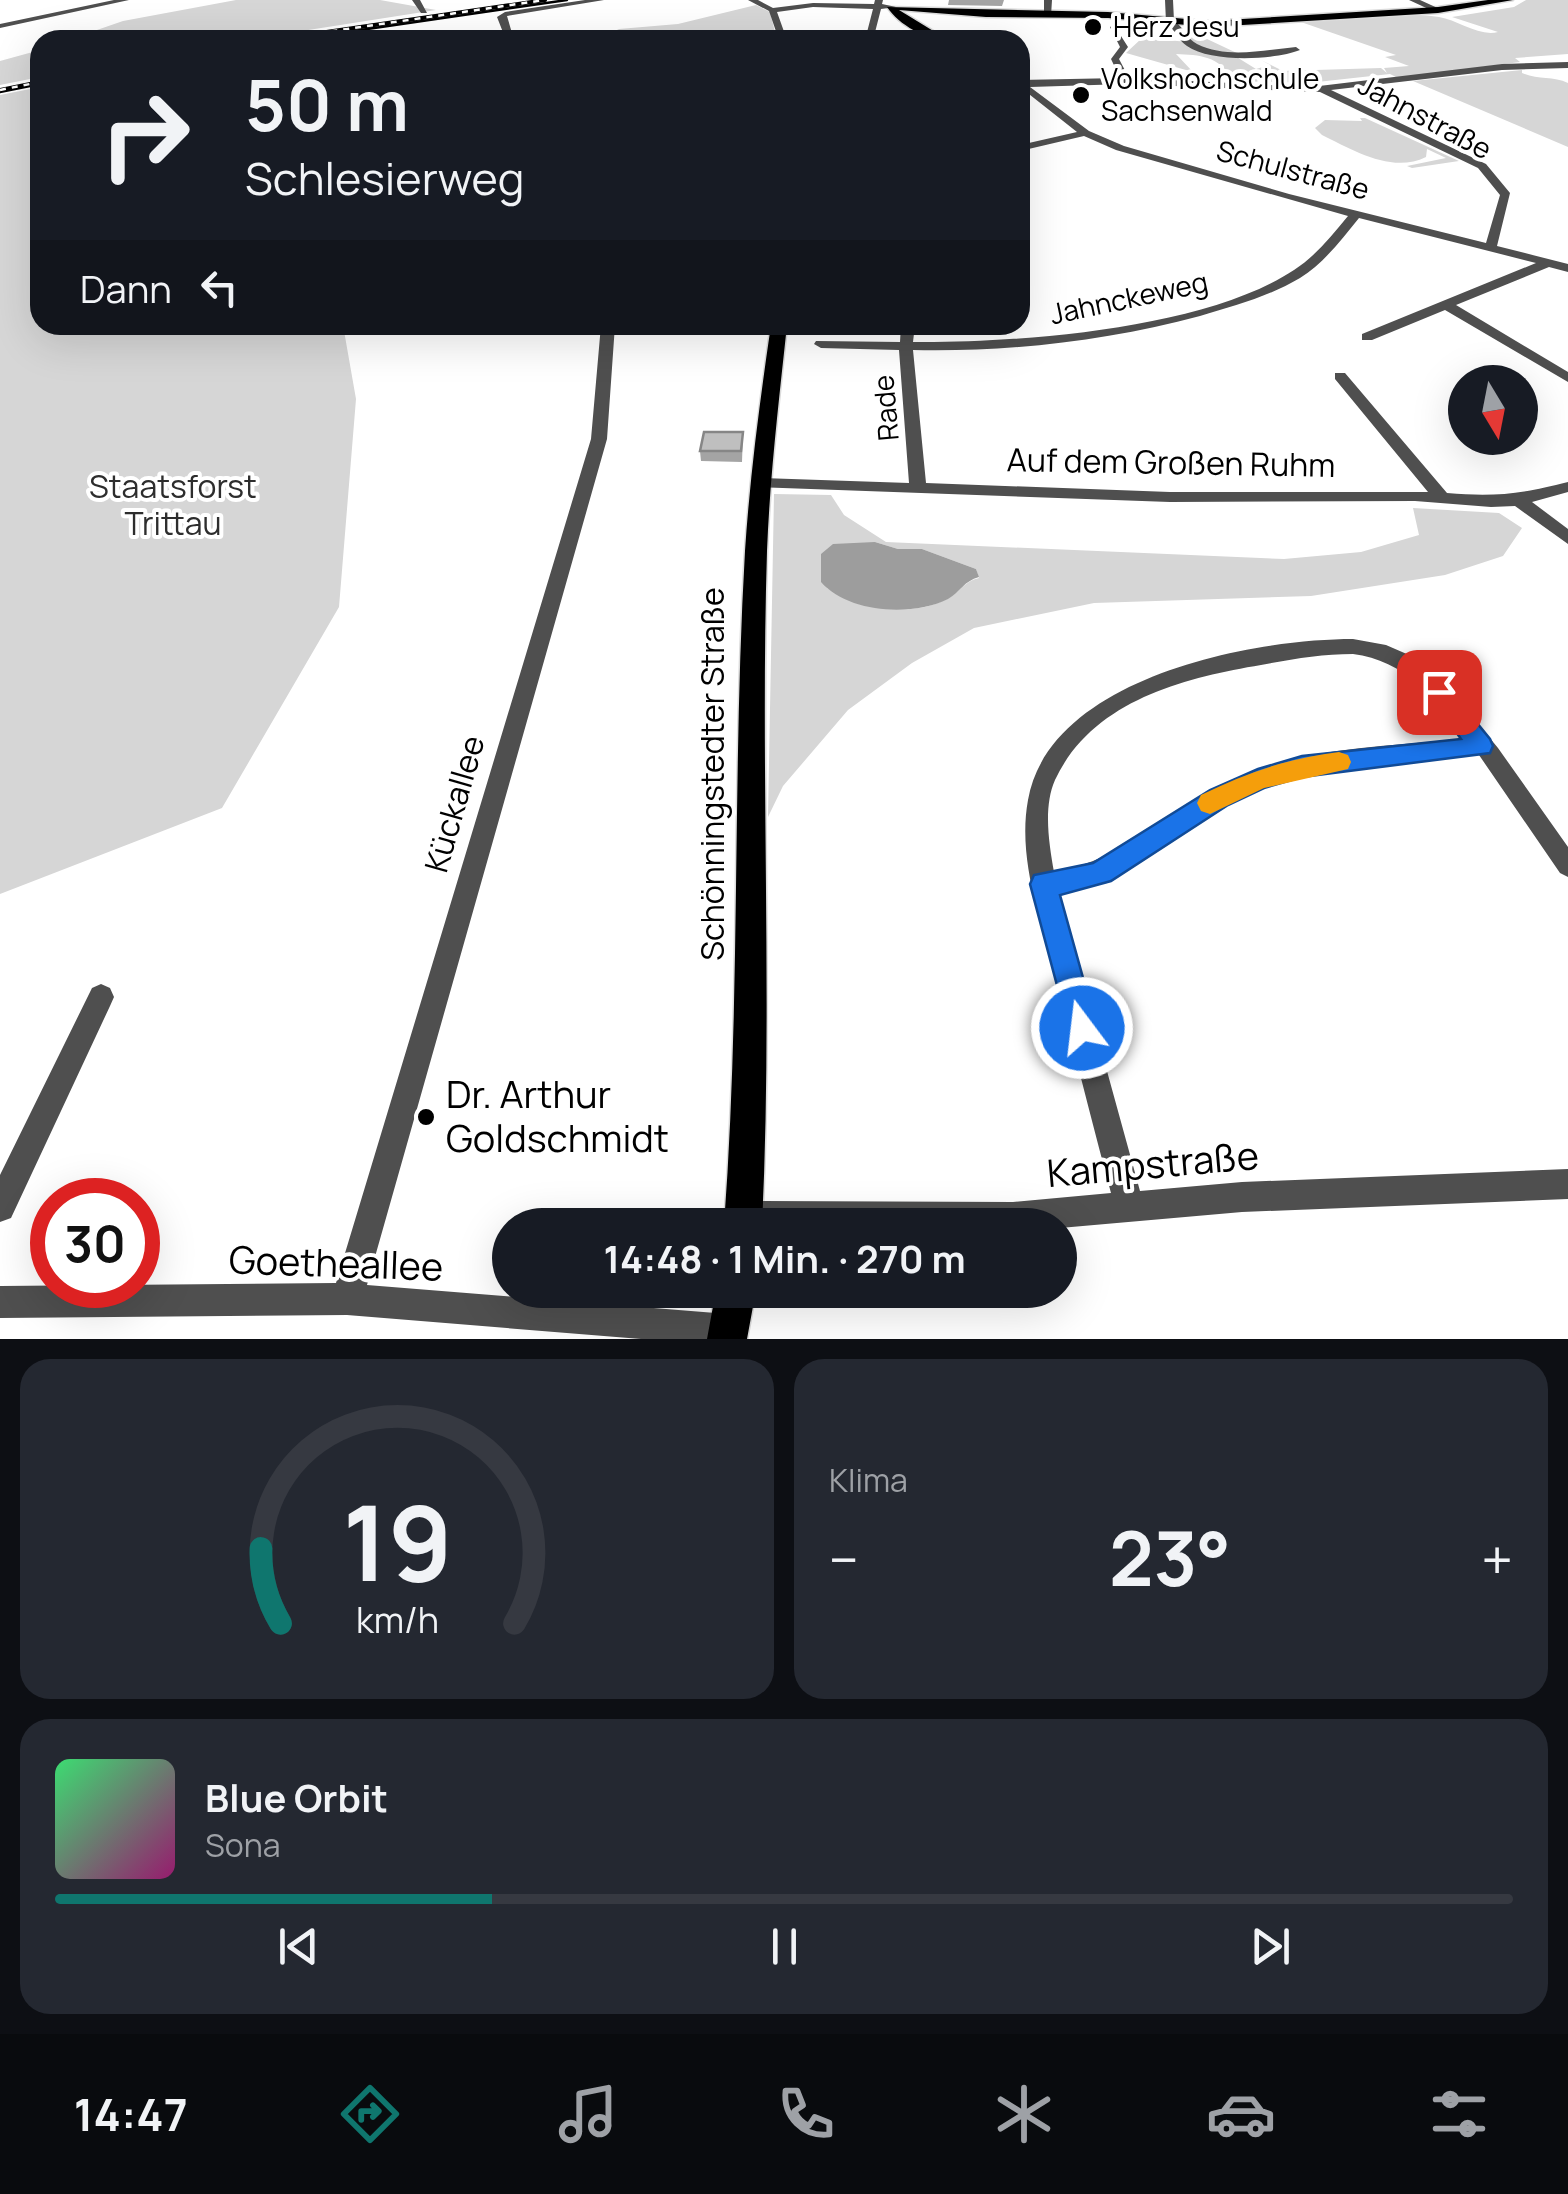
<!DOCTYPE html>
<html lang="de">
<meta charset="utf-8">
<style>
body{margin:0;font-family:Manrope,sans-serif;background:#242831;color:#f1f3f6;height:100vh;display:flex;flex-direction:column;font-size:38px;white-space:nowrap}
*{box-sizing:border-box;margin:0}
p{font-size:32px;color:#9ea1a6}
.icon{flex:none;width:55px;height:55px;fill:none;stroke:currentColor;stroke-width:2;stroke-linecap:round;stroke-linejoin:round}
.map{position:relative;height:1339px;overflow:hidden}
.side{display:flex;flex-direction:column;gap:20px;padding:20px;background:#0d0f14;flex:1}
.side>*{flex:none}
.banner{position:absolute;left:30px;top:30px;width:1000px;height:305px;border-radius:30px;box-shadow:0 10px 40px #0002;background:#171b24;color:#f1f3f6;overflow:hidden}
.needle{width:65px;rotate:170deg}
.controls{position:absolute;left:1448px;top:365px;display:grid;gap:20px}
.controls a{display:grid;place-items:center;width:90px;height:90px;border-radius:50%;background:#171b24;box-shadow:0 10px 40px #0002;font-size:50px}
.speed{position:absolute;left:30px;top:1178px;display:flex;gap:20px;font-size:50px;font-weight:700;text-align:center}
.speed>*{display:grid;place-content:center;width:130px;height:130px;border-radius:50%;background:#171b24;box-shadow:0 10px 40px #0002;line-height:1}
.speed .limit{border:15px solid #d22;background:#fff;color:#111}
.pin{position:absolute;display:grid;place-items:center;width:85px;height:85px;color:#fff;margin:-42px;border-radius:20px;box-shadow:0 5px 15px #0006}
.me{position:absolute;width:110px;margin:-55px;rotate:345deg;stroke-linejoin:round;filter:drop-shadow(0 0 8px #0008)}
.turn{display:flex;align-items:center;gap:35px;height:210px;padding:0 50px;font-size:45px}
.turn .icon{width:130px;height:130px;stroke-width:2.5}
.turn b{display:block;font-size:70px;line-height:85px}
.then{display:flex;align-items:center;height:95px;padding:0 50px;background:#0003;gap:20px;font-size:38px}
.big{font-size:75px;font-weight:700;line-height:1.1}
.side .widget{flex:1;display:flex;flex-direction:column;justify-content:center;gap:15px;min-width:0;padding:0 35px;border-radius:30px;background:#242831}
.side .dial{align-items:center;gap:0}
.dial svg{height:260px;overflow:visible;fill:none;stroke:#363941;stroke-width:7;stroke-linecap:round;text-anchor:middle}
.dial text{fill:#f1f3f6;stroke:none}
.song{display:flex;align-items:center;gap:30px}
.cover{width:120px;height:120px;border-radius:15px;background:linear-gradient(135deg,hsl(140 70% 55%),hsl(320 70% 35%))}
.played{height:10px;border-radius:5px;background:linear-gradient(90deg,#0f766e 30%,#363941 30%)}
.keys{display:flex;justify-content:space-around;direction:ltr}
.heat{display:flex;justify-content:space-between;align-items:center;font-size:55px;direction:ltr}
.side .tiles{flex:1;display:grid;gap:20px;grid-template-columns:1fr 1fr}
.widget:last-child{grid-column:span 2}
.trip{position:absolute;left:492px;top:1208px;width:585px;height:100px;border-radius:50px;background:#171b24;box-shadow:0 10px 40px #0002;font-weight:700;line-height:100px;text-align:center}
.tab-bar{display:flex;height:160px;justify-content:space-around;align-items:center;background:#090b0e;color:#9ea1a6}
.tab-bar .icon{width:70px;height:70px}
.tab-bar .active{color:#0f766e}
.tab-bar b{font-size:45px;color:#f1f3f6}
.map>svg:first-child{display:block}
</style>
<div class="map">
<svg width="1568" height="1339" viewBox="0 0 1568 1339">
<rect width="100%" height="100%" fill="#fff"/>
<path fill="#d6d6d6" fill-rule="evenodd" d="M236 0H380L436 10 244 40H68L123 21Z
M1526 0H1568V54L1515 58 1520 62 1398 78 1390 74 1308 83 1227 81 1232 79C1219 56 1200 55 1176 54L1193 72 1126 53 1142 38 1189 42 1186 31H1190L1241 55 1235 56 1256 69 1270 65 1261 60 1283 71 1381 68 1387 73 1384 68 1409 66 1385 57 1396 55 1298 21C1344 18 1394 10 1439 17 1458 20 1479 37 1498 32L1452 17 1514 7Z
M756 5 770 12 777 40H596L619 29 678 24Z
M40 50V77L0 85V61Z
M1522 70V73C1537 80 1553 76 1568 83V147L1413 81Z
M40 87V325H343L356 399 339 607 222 808 0 894V95Z
M1365 118 1459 161 1412 168 1407 166 1446 158 1427 149 1426 157C1392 174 1353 150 1322 135L1315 128 1325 120 1362 121 1360 118Z
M774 494 831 495 844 515 886 542 1284 559 1361 552 1419 535 1413 508 1499 513 1522 528 1503 556 1445 575 1311 596 1094 603 974 628 912 663 848 710 783 786 768 817ZM875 542 898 549H922L976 569 979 578C964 581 959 593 947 599 907 619 864 607 827 588Z"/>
<path fill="#9d9d9d" d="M875 542 898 549H922L976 569 979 577C964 581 960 592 948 599 912 617 848 613 821 582V554L833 544Z"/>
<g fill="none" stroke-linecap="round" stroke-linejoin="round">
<g stroke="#dbdbdb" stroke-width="3">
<path id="major" d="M1488 0H1513L1438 13 1209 27 1108 18 986 17 899 10 948 40C926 40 899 25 887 7L1108 12 1209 21 1438 7Z
M771 325H787C779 400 770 475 767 551 760 776 773 1000 762 1225H724C741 1000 732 776 745 551 750 475 760 400 771 325Z
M716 1290H756L747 1339H707Z"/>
</g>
<path fill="#4f4f4f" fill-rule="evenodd" d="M114 0H129L0 28V24Z
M412 0H420L427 13H421Z
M585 0H604L507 16 514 40H506L497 17 505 12Z
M748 0H758L773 8 813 3 874 4 875 0H883L882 4 896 7 881 9 873 40H865L873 9 813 7 777 12 787 40H779L769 11Z
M1044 0H1052L1051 16 1044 14Z
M1165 0H1173L1174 21C1184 27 1187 39 1197 44 1227 59 1264 50 1296 47L1300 50C1275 60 1211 63 1187 46 1179 41 1174 29 1166 22Z
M1409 0H1420L1442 10 1435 12Z
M1114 25 1128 47 1119 59 1129 78 1311 87 1502 64 1568 62V68L1502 70 1331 90 1486 164 1510 193 1497 246 1568 264V272L1549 267 1456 305 1568 372V382L1445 310 1372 340H1362V334L1536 263 1359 218C1341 240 1324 263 1300 278 1270 296 1234 306 1200 316 1107 341 1010 352 913 350L926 483 1170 492H1428L1335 379V373H1345L1447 493C1495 497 1521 494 1568 482V492L1532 502 1568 529V544L1515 506 1491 507 1415 501 1170 502 753 487 751 483 759 478 909 483 899 350 821 348 814 344 816 341 900 342 901 325H915L913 342C1020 343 1205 329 1294 270 1316 256 1332 235 1348 216L1116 150 1084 136 1020 151V145L1077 132 1020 87V80L1120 78 1111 59 1120 47 1110 27ZM1126 84 1320 92 1478 168 1500 195 1486 243 1289 194 1124 146 1089 131 1030 87Z
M601 325H615L607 439 367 1285 728 1314 739 1319 744 1330 740 1339H641L347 1315 0 1318V1286L336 1283 591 439Z
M1353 639 1386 645 1409 655 1452 692 1498 748 1568 847V877L1560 873 1479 755C1408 762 1327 759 1260 788 1190 819 1136 880 1058 893L1140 1191 1242 1182 1568 1169V1199L1242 1212 1060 1228V1225H733L729 1216 733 1205 744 1201 1013 1202 1111 1193C1092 1122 1074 1051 1056 979 1042 923 1017 860 1028 800 1049 678 1251 639 1353 639ZM1353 654C1404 660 1437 699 1467 739 1393 746 1315 746 1246 775 1179 803 1127 860 1054 872 1049 844 1043 807 1055 780 1092 701 1183 678 1261 665 1292 659 1322 654 1353 654Z
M101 984 110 988 114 997 110 1006 11 1218 0 1222V1175L92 988Z"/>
<use href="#major" fill="#000" fill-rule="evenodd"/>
<path stroke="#000" stroke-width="2.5" d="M292 40 567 0
M0 92 40 84"/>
<g stroke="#000" stroke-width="4">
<path id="rail" d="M272 40 545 0
M0 90 40 82"/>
</g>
<use href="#rail" stroke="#fff" stroke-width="2.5" stroke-dasharray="6" stroke-linecap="butt"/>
</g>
<path fill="#a4a4a4" d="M949 0H1004L1002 6 948 5Z
M743 432 742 462 701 461 700 451Z"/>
<path fill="#bfbfbf" stroke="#868686" stroke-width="2.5" d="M704 432H743L741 451H700Z"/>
<path fill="#1a73e8" stroke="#114b97" stroke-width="2.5" d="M1439 684 1447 686 1490 739 1493 746 1490 753 1302 777 1264 788 1228 805 1111 881 1060 895 1097 1028 1092 1038 1082 1043 1071 1038 1030 884 1034 875 1093 863 1210 790 1258 769 1302 756 1461 739 1428 692Z"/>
<path fill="#f59e0b" d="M1339 752 1348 755 1351 762 1348 769 1264 788 1210 814 1201 811 1197 803 1201 795C1246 773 1288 758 1339 752Z"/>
<g fill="#000" stroke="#fff" stroke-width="4">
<circle cx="1093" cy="27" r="10"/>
<circle cx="1081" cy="95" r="10"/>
<circle cx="426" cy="1117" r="10"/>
</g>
<g text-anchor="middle" stroke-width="8" stroke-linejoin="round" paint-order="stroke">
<g font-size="28" fill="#000" stroke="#fff" text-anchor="start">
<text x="1113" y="37">Herz Jesu</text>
<text x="1101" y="89">Volkshochschule<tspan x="1101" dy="32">Sachsenwald</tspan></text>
</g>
<g font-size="28" fill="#000" stroke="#fff">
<text transform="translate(1425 117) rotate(28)" y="10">Jahnstraße</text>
<text transform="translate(1293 170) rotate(15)" y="10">Schulstraße</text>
<text transform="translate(1129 298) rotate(-12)" y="10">Jahnckeweg</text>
<text transform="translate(886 408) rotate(-95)" y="10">Rade</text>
</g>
<g font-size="32" fill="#000" stroke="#fff">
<text transform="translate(1171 463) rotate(1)" y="11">Auf dem Großen Ruhm</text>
<text transform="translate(713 774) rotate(-90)" y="11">Schönningstedter Straße</text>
<text transform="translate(455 804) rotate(-74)" y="11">Kückallee</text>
</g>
<g font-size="32" fill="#2d2d2d" stroke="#fff">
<text x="173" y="498">Staatsforst<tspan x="173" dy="37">Trittau</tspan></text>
</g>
<g font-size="38" fill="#000" stroke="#fff" text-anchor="start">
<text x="446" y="1108">Dr. Arthur<tspan x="446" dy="44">Goldschmidt</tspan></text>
</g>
<g font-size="38" fill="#000" stroke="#fff">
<text transform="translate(1153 1165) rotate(-5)" y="13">Kampstraße</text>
<text transform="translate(336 1264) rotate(2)" y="13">Goetheallee</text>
</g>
</g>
</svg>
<div class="controls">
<a><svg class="needle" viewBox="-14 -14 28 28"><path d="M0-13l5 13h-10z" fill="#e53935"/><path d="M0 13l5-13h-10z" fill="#9ea1a6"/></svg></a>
</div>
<div class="speed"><div class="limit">30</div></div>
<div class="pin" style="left:1439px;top:692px;background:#d93025"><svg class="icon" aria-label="arrive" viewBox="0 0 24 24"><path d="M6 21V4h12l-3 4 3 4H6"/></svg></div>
<svg class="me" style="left:1082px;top:1028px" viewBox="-20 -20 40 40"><circle r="17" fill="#1a73e8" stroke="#fff" stroke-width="3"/><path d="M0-11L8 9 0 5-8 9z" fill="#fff"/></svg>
<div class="trip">14:48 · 1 Min. · 270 m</div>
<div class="banner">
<div class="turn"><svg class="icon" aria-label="right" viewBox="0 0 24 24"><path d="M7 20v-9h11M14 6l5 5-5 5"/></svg><div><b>50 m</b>Schlesierweg</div></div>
<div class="then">Dann<svg class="icon" aria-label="left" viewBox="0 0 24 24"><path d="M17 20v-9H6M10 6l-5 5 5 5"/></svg></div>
</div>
</div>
<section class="side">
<div class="tiles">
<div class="widget dial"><svg viewBox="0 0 100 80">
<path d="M14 69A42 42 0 1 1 86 69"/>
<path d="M14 69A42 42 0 0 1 8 46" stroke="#0f766e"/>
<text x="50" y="56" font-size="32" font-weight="700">19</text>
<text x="50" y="72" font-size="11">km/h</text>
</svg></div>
<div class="widget"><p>Klima</p>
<div class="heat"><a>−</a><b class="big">23°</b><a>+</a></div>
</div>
<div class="widget">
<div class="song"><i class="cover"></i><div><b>Blue Orbit</b><p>Sona</p></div></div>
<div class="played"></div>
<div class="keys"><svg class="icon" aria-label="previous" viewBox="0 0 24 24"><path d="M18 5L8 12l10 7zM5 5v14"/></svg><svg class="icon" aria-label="pause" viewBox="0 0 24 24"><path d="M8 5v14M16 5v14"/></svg><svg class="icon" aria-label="next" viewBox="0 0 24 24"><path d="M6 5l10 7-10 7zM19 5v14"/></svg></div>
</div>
</div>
</section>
<nav class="tab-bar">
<b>14:47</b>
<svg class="icon active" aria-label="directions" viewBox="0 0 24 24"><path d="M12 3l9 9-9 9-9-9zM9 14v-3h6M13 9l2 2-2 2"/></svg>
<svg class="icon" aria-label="music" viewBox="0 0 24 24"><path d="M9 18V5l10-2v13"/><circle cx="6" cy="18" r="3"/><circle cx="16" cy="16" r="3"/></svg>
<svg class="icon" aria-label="phone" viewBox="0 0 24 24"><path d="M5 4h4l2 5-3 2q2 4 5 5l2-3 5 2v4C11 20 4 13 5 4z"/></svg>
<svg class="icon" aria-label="climate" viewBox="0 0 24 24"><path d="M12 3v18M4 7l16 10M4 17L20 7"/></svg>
<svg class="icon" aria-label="car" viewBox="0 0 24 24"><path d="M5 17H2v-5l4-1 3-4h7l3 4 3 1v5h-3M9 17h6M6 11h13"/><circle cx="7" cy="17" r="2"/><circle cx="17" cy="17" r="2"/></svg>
<svg class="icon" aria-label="filters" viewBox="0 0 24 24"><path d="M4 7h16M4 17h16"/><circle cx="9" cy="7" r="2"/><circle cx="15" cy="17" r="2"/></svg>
</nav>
